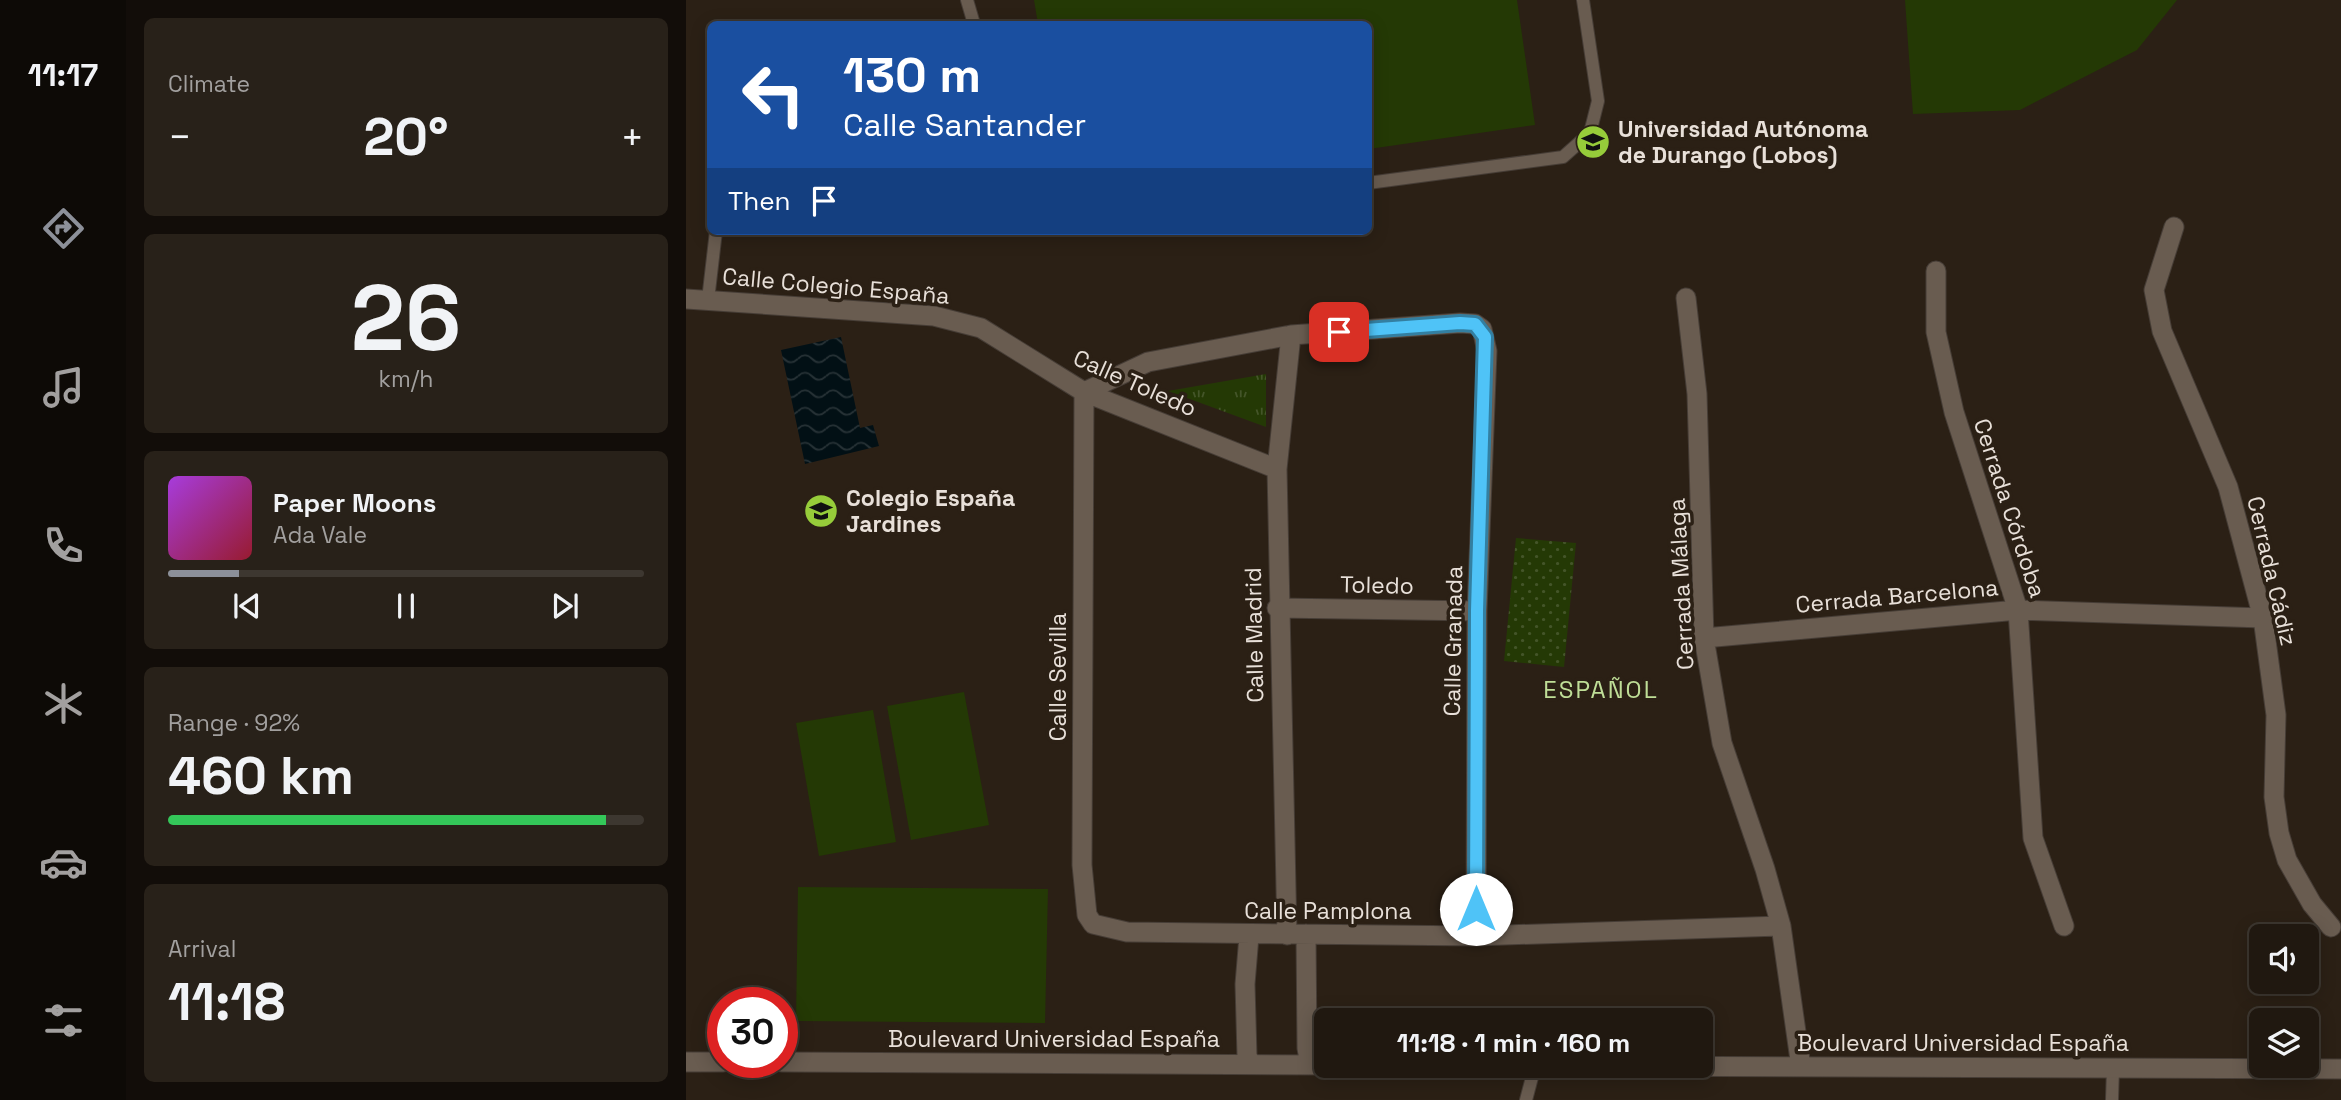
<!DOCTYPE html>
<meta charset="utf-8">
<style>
body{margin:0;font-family:"Space Grotesk",sans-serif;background:#282119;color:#f1f3f6;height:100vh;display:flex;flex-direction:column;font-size:26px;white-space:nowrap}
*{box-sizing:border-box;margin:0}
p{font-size:23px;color:#a2a09f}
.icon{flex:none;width:38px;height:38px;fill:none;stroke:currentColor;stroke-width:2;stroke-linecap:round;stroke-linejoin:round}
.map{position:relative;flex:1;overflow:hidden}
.side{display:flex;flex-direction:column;gap:18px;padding:18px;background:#120d09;width:560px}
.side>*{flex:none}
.guide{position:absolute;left:21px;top:21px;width:665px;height:214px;border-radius:10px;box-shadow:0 4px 18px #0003,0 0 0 2px #3d3730;background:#1a4fa0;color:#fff;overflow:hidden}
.fabs{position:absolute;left:1563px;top:924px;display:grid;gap:14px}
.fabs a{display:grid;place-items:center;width:70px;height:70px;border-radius:10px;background:#201810;box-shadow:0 4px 18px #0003,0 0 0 2px #3d3730;font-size:35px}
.speed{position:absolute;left:21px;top:987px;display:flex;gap:14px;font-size:35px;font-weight:700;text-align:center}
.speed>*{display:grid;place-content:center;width:91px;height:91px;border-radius:50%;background:#201810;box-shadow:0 4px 18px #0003,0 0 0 2px #3d3730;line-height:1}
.speed .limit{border:10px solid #d22;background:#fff;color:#111}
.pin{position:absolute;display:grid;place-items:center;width:60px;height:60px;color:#fff;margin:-30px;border-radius:14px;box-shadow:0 4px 10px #0006}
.me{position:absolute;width:77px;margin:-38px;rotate:0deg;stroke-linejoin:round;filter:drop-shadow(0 0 5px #0008)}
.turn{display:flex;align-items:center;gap:24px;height:147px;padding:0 21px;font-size:32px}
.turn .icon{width:91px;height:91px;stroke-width:2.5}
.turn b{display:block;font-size:49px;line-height:60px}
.then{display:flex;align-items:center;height:66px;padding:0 21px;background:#0003;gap:14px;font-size:26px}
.big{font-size:52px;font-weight:800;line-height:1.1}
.side .tile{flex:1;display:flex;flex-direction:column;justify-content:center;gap:10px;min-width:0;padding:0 24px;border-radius:10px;background:#282119}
.side .dial{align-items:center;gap:0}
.dial b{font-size:91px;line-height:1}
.song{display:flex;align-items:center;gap:21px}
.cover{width:84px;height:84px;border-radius:10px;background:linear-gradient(135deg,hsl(280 70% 55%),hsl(350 70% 35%))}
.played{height:7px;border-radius:4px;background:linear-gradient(90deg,#8c9099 15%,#3d3730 15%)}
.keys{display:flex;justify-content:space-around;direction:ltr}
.heat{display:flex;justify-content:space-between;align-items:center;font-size:38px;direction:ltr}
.charge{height:10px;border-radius:5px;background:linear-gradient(90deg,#34c759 92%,#3d3730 0)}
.trip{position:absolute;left:628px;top:1008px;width:399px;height:70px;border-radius:10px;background:#201810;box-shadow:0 4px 18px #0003,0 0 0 2px #3d3730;font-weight:800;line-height:70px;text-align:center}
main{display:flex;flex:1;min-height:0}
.menu{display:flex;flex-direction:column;width:126px;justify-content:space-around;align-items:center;background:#0d0a06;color:#a2a09f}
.menu .icon{width:49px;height:49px}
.menu .active{color:#8c9099}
.menu b{font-size:32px;color:#f1f3f6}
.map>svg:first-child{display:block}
</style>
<main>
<nav class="menu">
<b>11:17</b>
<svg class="icon active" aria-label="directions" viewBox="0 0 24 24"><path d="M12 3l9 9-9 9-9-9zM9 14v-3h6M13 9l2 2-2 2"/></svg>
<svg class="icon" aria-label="music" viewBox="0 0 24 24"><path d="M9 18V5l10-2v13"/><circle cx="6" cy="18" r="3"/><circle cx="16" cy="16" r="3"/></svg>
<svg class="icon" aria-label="phone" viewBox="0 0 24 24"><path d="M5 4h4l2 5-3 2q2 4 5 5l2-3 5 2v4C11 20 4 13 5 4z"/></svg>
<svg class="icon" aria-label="climate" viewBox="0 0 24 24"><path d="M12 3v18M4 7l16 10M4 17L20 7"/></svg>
<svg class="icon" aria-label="car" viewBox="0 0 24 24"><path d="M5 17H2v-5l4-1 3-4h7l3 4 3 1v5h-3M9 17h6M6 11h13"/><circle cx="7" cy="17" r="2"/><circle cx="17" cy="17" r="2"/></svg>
<svg class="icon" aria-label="filters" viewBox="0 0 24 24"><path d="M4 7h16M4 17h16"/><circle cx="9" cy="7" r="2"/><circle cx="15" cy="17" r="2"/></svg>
</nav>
<section class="side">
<div class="tile"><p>Climate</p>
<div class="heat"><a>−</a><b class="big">20°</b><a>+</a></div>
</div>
<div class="tile dial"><b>26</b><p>km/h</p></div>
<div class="tile">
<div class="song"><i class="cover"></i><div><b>Paper Moons</b><p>Ada Vale</p></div></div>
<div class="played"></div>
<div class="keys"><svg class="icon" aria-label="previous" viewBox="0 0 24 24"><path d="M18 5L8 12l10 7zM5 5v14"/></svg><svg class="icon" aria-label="pause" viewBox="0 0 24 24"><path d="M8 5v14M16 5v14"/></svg><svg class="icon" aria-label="next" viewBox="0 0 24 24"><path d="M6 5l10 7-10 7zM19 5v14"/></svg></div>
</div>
<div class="tile"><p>Range · 92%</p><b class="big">460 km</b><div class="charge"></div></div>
<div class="tile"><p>Arrival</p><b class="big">11:18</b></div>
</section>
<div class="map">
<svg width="1655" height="1100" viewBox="0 0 1655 1100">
<defs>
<pattern id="grass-tufts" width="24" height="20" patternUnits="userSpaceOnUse" patternTransform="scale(1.75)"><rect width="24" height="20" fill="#243905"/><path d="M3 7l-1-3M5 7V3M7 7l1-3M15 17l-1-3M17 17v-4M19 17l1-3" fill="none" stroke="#445529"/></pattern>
<pattern id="park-dots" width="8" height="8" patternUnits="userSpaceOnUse" patternTransform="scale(1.75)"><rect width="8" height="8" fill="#243905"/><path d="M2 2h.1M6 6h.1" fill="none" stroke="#445529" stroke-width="1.8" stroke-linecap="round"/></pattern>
<pattern id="water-waves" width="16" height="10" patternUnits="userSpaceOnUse" patternTransform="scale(1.75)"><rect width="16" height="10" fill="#021015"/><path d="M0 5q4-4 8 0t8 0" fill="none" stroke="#273236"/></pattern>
</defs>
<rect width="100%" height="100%" fill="#2b2015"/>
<path fill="url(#grass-tufts)" d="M580 374V427L482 391Z"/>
<path fill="url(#park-dots)" d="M830 538 890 543 878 667 818 661Z"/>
<path fill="#243905" d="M348 0H831L849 125 683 149 682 24H352Z
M1219 0H1491L1451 50 1334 110 1227 114Z
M278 692 303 825 225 840 201 706Z
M187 710 210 842 133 856 110 723Z
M112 887 362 889 359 1023 110 1021Z"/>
<path fill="url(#water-waves)" d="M155 337 174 428 187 425 193 446 119 464 95 350Z"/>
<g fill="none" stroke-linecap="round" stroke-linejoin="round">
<g stroke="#463d36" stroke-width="14">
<path id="service" d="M281 0 288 24
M682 183 877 157 904 133 912 101 897 0
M22 300 30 231
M840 1100 849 1066
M1426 1100 1427 1068"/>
</g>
<g stroke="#463d36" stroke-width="21">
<path id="minor" d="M1488 227 1468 290 1476 331 1542 487 1577 618 1590 715 1588 797 1593 833 1601 860 1626 904 1645 927
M1250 271V332L1268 412 1332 610 1347 838 1378 926
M1000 298 1011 394 1018 638 1036 743 1079 869 1095 926 1115 1067
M0 299 248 316 295 328 398 392 591 469
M591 608 791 611
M1018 638 1332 610 1577 618
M620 934 621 1048 624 1065
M601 935 591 469 605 335
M563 936 559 984 561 1056 565 1064
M790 936 791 611 801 351 796 329 789 324 774 323 605 335 462 362 398 392 396 865 401 915 407 924 441 932 790 936 1095 926
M0 1062H37
M96 1062 640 1065
M898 1066 1655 1069"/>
</g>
<use href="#service" stroke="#695c50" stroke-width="12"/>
<use href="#minor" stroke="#695c50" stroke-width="19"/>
</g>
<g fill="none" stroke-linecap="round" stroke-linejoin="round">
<g stroke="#337fa1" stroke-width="18">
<path id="route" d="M653 332 774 323 789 324 799 337 791 611 790 909"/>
</g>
<use href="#route" stroke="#4fc3f7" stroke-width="12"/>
</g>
<defs>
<g id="university-disc" transform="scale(1.75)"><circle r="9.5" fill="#96cc3a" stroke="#2b2015"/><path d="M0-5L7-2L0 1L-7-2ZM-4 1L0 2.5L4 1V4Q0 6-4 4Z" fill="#111"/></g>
<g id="school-disc" transform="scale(1.75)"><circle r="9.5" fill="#96cc3a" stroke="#2b2015"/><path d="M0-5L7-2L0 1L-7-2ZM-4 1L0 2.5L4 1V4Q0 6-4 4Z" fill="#111"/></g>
</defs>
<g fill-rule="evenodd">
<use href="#university-disc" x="907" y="142"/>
<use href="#school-disc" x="135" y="511"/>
</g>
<g text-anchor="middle" stroke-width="7" stroke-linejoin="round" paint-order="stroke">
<g font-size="23" font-weight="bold" fill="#e8e0d9" stroke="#2b2015" text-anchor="start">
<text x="932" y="137">Universidad Autónoma<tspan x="932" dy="26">de Durango (Lobos)</tspan></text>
<text x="160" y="506">Colegio España<tspan x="160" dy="26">Jardines</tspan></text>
</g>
<g font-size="23" fill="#e8e0d9" stroke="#2b2015">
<text transform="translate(150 286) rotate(5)" y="8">Calle Colegio España</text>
<text transform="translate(449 383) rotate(24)" y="8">Calle Toledo</text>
<text transform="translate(1324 508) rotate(72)" y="8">Cerrada Córdoba</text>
<text transform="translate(1586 571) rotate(77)" y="8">Cerrada Cádiz</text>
<text transform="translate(995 584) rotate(-93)" y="8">Cerrada Málaga</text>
<text transform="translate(691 585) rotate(1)" y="8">Toledo</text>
<text transform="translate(1211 596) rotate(-5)" y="8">Cerrada Barcelona</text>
<text transform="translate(568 635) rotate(-91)" y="8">Calle Madrid</text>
<text transform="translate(767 641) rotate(-89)" y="8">Calle Granada</text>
<text transform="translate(372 677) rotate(-90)" y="8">Calle Sevilla</text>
<text x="642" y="919">Calle Pamplona</text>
<text x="368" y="1047">Boulevard Universidad España</text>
<text x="1277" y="1051">Boulevard Universidad España</text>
</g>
<g font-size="24" letter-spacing="2" fill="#bfde97" stroke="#2b2015">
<text x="915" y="698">ESPAÑOL</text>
</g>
</g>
</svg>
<div class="fabs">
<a><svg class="icon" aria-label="sound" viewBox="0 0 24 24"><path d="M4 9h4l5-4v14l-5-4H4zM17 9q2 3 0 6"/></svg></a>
<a><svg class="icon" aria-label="layers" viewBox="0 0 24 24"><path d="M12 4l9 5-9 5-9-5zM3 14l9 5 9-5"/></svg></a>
</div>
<div class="speed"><div class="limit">30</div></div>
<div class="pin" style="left:653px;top:332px;background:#d93025"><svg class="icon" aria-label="arrive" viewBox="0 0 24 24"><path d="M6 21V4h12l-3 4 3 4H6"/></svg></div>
<svg class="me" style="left:790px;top:909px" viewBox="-20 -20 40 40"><circle r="19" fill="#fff"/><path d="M0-13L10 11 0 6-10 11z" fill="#4fc3f7"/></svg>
<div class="trip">11:18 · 1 min · 160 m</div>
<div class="guide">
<div class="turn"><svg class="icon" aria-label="left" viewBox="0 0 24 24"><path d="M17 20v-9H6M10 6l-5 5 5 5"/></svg><div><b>130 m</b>Calle Santander</div></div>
<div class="then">Then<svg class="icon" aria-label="arrive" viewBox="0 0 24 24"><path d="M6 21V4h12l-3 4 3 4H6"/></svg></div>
</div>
</div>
</main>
